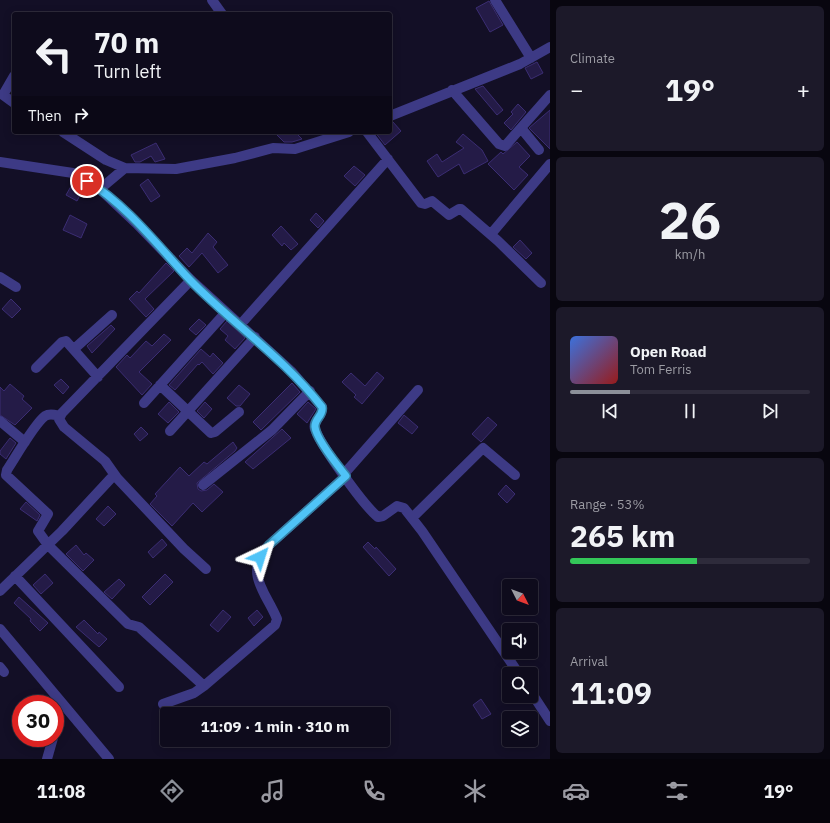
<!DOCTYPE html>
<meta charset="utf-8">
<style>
body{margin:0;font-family:"IBM Plex Sans",sans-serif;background:#1c1929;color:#f1f3f6;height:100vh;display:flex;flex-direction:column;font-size:15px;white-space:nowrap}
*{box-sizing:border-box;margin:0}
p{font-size:13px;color:#9b9ba3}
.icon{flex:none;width:22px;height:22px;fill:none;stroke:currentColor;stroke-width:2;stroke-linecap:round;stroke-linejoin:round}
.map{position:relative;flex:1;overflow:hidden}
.side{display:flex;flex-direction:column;gap:6px;padding:6px;background:#08060f;width:280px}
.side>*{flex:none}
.banner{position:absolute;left:12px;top:12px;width:380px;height:122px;border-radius:4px;box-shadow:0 2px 10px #0003,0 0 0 1px #2e2b3b;background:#0e0b1c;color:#f1f3f6;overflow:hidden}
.needle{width:26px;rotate:132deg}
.controls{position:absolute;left:502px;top:579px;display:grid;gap:8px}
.controls a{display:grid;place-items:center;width:36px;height:36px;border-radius:4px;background:#0e0b1c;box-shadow:0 2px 10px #0003,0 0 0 1px #2e2b3b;font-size:20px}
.speed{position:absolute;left:12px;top:695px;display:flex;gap:8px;font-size:20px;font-weight:700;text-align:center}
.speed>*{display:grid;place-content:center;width:52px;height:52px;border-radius:50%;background:#0e0b1c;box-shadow:0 2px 10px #0003,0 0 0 1px #2e2b3b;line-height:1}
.speed .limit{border:6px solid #d22;background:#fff;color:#111}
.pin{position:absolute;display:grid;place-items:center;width:34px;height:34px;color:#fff;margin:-17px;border:2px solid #fff;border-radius:50%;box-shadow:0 1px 4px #0007}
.me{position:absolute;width:44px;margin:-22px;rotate:41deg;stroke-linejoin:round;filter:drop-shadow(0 0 3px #0008)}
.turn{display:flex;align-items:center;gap:14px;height:84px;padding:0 16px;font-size:18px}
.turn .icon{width:52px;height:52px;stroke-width:2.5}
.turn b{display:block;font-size:28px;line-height:34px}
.then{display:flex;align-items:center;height:38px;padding:0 16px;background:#0003;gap:8px;font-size:15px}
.big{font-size:30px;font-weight:700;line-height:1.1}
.side .widget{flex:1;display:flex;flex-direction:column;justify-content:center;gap:6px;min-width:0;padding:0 14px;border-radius:6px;background:#1c1929}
.side .dial{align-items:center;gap:0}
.dial b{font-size:52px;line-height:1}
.song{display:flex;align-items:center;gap:12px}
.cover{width:48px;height:48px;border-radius:6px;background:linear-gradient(135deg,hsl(220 70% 55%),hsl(0 70% 35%))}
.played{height:4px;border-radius:2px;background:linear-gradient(90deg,#8c9099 25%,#2e2b3b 25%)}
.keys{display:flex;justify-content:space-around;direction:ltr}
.heat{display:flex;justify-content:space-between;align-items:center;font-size:22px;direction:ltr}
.charge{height:6px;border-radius:3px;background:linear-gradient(90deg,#34c759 53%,#2e2b3b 0)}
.trip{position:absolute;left:160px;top:707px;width:230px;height:40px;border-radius:4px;background:#0e0b1c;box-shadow:0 2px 10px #0003,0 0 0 1px #2e2b3b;font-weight:700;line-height:40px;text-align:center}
.dock{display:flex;height:64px;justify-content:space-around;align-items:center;background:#06040b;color:#9b9ba3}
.dock .icon{width:28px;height:28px}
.dock .on{color:#8c9099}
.dock b{font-size:18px;color:#f1f3f6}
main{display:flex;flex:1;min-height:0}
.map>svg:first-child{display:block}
</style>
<main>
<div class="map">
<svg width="550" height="759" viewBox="0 0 550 759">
<rect width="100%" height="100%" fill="#130f26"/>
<path fill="#241b47" stroke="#3b2d73" d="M489 1 503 25 490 32 476 8Z
M537 62 543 73 531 79 525 68Z
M483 86 503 110 497 115 475 89Z
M518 104 526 112 511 130 504 123 513 114 511 112Z
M550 110V149L529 128Z
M390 122H393L401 131 385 145 375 132H390Z
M274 132H295L302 139 292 142H284Z
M463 134 482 150 488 161 464 174 459 164 438 177 427 161 437 154 442 162 464 148 456 142Z
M517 142 530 156 519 167 528 175 514 190 488 164 501 152 503 154Z
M156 143 165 159 155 162 151 156 140 162H135L131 155Z
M354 166 365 175 355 186 344 176Z
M148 179 160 196 151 202 140 185Z
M74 181 84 187 77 201 66 195Z
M316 213 324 221 318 228 310 220Z
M70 215 87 224 81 238 63 230Z
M281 226 298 244 291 250 284 243 282 246 272 235Z
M208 233 217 242 213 247 228 265 218 273 202 253 189 267 179 256 187 248 192 253Z
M520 240 532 253 526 259 513 247Z
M166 263 174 271 145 299 154 309 146 317 129 299 137 291 139 293Z
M11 299 21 309 12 318 2 309Z
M199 319 206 325 196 335 189 329Z
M227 321 245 338 235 349 225 340 228 336 220 329Z
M111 325 115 329 92 353 87 346Z
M164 334 171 340 139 372 152 384 142 395 116 367 127 355 130 358 146 341 152 346Z
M201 349 210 357 213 353 223 363 213 374 202 362 199 365 198 364 175 390 169 385Z
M377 372 384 378 362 404 354 397 356 395 342 382 351 373 365 386Z
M61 379 69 387 63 394 54 385Z
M292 383 300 392 261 430 253 422Z
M10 384 24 396 22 399 32 408 15 425 0 415V387L4 391Z
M239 385 250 394 240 406H236L227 398Z
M169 402 179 412 168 423 158 414Z
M205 402 212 409 204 418 197 411Z
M308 402 316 409 307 423 297 414Z
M404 415 418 427 412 434 398 423Z
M488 417 497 425 481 442 472 434Z
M141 427 148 434 140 441 134 434Z
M282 429 291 438 253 469 245 462Z
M10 438 16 443 6 459 0 454V451Z
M233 442 237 448 235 451 197 483 198 489 201 491 207 490 214 484 223 492 202 512 193 503 172 526 150 504 157 496 155 494 180 467 189 476 204 462 207 464Z
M506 485 515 494 507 503 498 494Z
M26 502 40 515 37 521 20 509Z
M108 506 116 514 104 526 96 519Z
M162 539 167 545 153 558 148 552Z
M368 542 375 549 376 547 396 569 389 576 363 547Z
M76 545 84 555 86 553 94 560 83 571 66 554Z
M45 574 53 583 41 594 33 585Z
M165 574 173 582 150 605 142 597Z
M119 579 125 585 112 599 104 592Z
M19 597 48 623 40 631 30 621 31 619 14 603Z
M223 610 231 617 218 632 210 625Z
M257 610 263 617 254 626 248 618Z
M84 620 98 634 99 632 107 639 99 647 76 627Z
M481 699 491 714 482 719 473 705Z"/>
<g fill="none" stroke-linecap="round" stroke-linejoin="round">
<path stroke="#3d3a85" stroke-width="10" d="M212 0 222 14
M495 0 531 58
M14 76 3 95 14 103
M452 90 499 144 505 146 550 95
M390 116 520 64 550 47
M521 128 539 150
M63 132 106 160 125 168
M367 132 421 203 425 204 432 201 449 215 459 209H461L498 241 541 283
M0 162 73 173 100 189 136 223 191 280 292 372 322 407C324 415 312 421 315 429 321 446 364 506 378 517L383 516 397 506 404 508 422 531 519 674
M100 189 125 168 176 169 235 158 273 148 295 149 349 132
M491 234 550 164
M0 277 16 287
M191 280 62 413 59 419 64 427 105 461 117 478 184 549 206 569
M240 325 388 159
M74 349 112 315
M36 368 62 342 66 341 98 377
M160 385 211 433 215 432 239 412
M144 403 226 312
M60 416C55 415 50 413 45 416 35 423 15 458 7 470L6 475 48 514 38 531 48 545 128 624 139 627 204 686
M0 421 25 442
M170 431 255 337
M344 474 418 390
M203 485 272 430 310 391
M412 518 483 448 515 475
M15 576 119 687
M0 591 62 531 114 475
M0 629 109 759
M0 667 4 672
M531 692 550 721
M163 704 194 693 204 686 275 625 277 619C266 592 243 573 269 545L346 476
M47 759 53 738"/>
</g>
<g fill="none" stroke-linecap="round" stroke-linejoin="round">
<g stroke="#337fa1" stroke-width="10">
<path id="route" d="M87 181C126 204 159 247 190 280 233 324 284 358 322 407 324 415 314 419 315 427 316 439 338 466 346 476L269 545 260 557"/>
</g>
<use href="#route" stroke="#4fc3f7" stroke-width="7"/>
</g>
</svg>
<div class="controls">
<a><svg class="needle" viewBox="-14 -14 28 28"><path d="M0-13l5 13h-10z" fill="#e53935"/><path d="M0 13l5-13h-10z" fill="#9b9ba3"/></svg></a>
<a><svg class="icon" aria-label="sound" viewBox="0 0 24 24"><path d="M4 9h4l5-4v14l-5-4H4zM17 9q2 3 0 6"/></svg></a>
<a><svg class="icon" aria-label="search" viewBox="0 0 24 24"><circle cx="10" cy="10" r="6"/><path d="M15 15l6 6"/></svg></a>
<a><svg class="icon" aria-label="layers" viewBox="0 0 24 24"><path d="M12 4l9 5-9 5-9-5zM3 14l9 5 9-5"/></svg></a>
</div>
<div class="speed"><div class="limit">30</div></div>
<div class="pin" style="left:87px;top:181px;background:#d93025"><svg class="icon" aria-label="arrive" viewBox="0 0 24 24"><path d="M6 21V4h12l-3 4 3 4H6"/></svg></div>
<svg class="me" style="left:260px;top:557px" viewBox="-20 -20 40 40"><path d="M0-17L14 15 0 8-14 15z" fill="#4fc3f7" stroke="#fff" stroke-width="4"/></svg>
<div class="trip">11:09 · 1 min · 310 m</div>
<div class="banner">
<div class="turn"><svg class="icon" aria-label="left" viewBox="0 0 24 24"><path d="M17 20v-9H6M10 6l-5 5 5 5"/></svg><div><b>70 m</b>Turn left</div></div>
<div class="then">Then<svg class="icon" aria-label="right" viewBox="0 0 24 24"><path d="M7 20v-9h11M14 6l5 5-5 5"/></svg></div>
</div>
</div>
<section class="side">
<div class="widget"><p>Climate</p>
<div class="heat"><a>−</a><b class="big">19°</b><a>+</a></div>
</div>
<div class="widget dial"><b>26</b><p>km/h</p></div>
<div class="widget">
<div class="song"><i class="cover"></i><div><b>Open Road</b><p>Tom Ferris</p></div></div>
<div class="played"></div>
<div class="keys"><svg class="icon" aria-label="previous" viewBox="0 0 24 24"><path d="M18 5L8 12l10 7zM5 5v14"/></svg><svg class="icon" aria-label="pause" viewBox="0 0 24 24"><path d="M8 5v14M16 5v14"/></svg><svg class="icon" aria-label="next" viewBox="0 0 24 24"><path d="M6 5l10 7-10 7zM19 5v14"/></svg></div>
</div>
<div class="widget"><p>Range · 53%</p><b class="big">265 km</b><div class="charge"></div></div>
<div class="widget"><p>Arrival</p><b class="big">11:09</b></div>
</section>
</main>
<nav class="dock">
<b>11:08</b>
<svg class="icon on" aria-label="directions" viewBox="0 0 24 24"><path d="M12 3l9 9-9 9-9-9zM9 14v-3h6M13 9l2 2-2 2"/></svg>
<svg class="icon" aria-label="music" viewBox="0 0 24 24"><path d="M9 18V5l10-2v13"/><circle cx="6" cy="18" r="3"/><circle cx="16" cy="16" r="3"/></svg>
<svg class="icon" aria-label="phone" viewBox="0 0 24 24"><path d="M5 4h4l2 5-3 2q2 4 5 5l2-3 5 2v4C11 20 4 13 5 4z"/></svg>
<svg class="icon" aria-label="climate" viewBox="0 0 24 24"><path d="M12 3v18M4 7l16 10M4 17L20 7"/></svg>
<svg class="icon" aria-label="car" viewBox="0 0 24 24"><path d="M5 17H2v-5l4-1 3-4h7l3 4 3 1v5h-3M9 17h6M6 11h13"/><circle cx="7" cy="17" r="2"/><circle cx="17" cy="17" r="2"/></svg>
<svg class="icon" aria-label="filters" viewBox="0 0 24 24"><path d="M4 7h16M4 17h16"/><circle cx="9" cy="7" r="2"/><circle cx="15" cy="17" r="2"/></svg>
<b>19°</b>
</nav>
